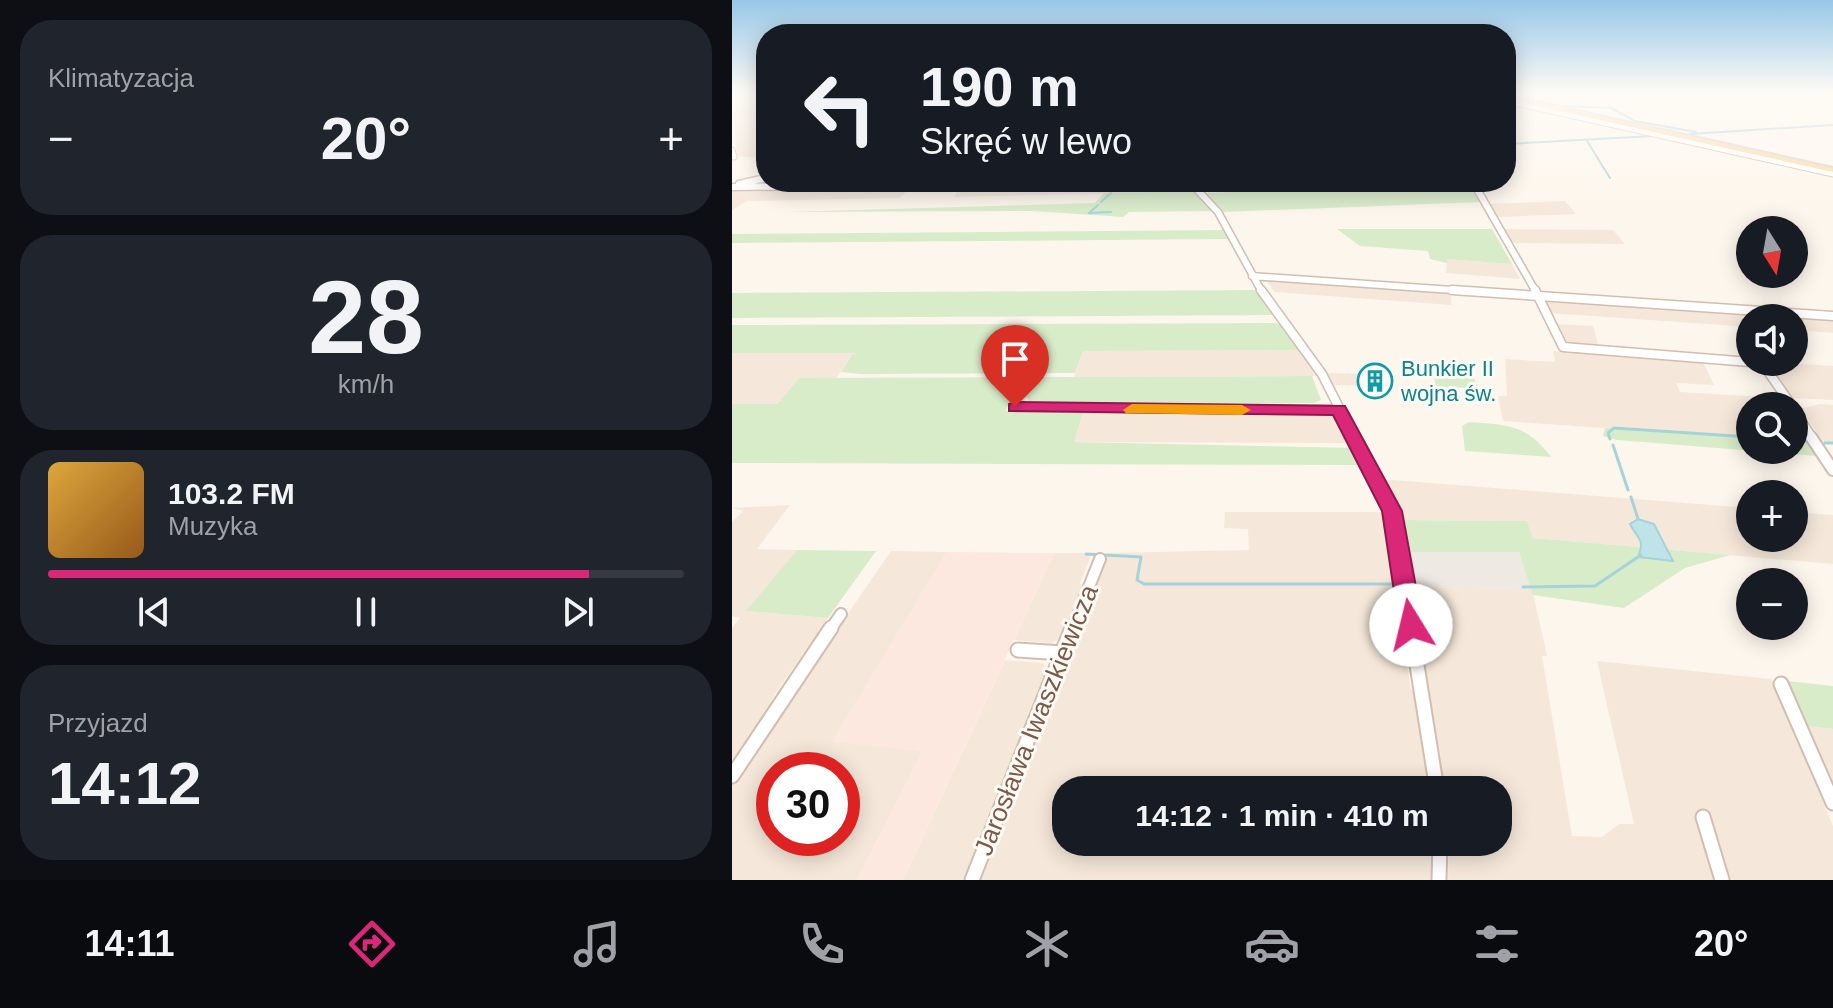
<!DOCTYPE html>
<html lang="pl">
<meta charset="utf-8">
<style>
body{margin:0;font-family:Helvetica,sans-serif;background:#20242c;color:#f1f3f6;height:100vh;display:flex;flex-direction:column;font-size:30px;white-space:nowrap}
*{box-sizing:border-box;margin:0}
p{font-size:26px;color:#9ea1a6}
.icon{flex:none;width:44px;height:44px;fill:none;stroke:currentColor;stroke-width:2;stroke-linecap:round;stroke-linejoin:round}
.map{position:relative;flex:1;overflow:hidden}
.drawer{display:flex;flex-direction:column;gap:20px;padding:20px;background:#0d0f14;width:732px}
.drawer>*{flex:none}
.hud{position:absolute;left:24px;top:24px;width:760px;height:168px;border-radius:32px;box-shadow:0 4px 20px #0003;background:#171b24;color:#f1f3f6;overflow:hidden}
.needle{width:52px;rotate:169deg}
.controls{position:absolute;left:1004px;top:216px;display:grid;gap:16px}
.controls a{display:grid;place-items:center;width:72px;height:72px;border-radius:50%;background:#171b24;box-shadow:0 4px 20px #0003;font-size:40px}
.speed{position:absolute;left:24px;top:752px;display:flex;gap:16px;font-size:40px;font-weight:700;text-align:center}
.speed>*{display:grid;place-content:center;width:104px;height:104px;border-radius:50%;background:#171b24;box-shadow:0 4px 20px #0003;line-height:1}
.speed .limit{border:12px solid #d22;background:#fff;color:#111}
.pin{position:absolute;display:grid;place-items:center;width:68px;height:68px;color:#fff;margin:-82px -34px;border-radius:50% 50% 50% 0;rotate:-45deg;box-shadow:0 0 8px #0007}
.pin .icon{rotate:45deg}
.me{position:absolute;width:88px;margin:-44px;rotate:351deg;stroke-linejoin:round;filter:drop-shadow(0 0 6px #0008)}
.turn{display:flex;align-items:center;gap:28px;height:168px;padding:0 32px;font-size:36px}
.turn .icon{width:104px;height:104px;stroke-width:2.5}
.turn b{display:block;font-size:56px;line-height:68px}
.big{font-size:60px;font-weight:800;line-height:1.1}
.drawer .widget{flex:1;display:flex;flex-direction:column;justify-content:center;gap:12px;min-width:0;padding:0 28px;border-radius:32px;background:#20242c}
.drawer .dial{align-items:center;gap:0}
.dial b{font-size:104px;line-height:1}
.song{display:flex;align-items:center;gap:24px}
.cover{width:96px;height:96px;border-radius:12px;background:linear-gradient(135deg,hsl(40 70% 55%),hsl(30 70% 35%))}
.played{height:8px;border-radius:4px;background:linear-gradient(90deg,#db2777 85%,#363941 85%)}
.keys{display:flex;justify-content:space-around;direction:ltr}
.heat{display:flex;justify-content:space-between;align-items:center;font-size:44px;direction:ltr}
.trip{position:absolute;left:320px;top:776px;width:460px;height:80px;border-radius:32px;background:#171b24;box-shadow:0 4px 20px #0003;font-weight:800;line-height:80px;text-align:center}
.menu{display:flex;height:128px;justify-content:space-around;align-items:center;background:#090b0e;color:#9ea1a6}
.menu .icon{width:56px;height:56px}
.menu .active{color:#db2777}
.menu b{font-size:36px;color:#f1f3f6}
main{display:flex;flex:1;min-height:0}
.map>svg:first-child{display:block}
</style>
<main>
<section class="drawer">
<div class="widget"><p>Klimatyzacja</p>
<div class="heat"><a>−</a><b class="big">20°</b><a>+</a></div>
</div>
<div class="widget dial"><b>28</b><p>km/h</p></div>
<div class="widget">
<div class="song"><i class="cover"></i><div><b>103.2 FM</b><p>Muzyka</p></div></div>
<div class="played"></div>
<div class="keys"><svg class="icon" aria-label="previous" viewBox="0 0 24 24"><path d="M18 5L8 12l10 7zM5 5v14"/></svg><svg class="icon" aria-label="pause" viewBox="0 0 24 24"><path d="M8 5v14M16 5v14"/></svg><svg class="icon" aria-label="next" viewBox="0 0 24 24"><path d="M6 5l10 7-10 7zM19 5v14"/></svg></div>
</div>
<div class="widget"><p>Przyjazd</p><b class="big">14:12</b></div>
</section>
<div class="map">
<svg width="1101" height="880" viewBox="0 0 1101 880">
<rect width="100%" height="100%" fill="#fdf6ec"/>
<path fill="#f5e8da" fill-rule="evenodd" d="M31 102 34 157H5L0 106Z
M452 182 466 191 222 197 230 185Z
M179 186 168 198 15 201 0 210V188Z
M833 201 844 214 765 217 757 204Z
M771 229 881 230 893 244 779 243Z
M715 259 780 264 788 279 714 273Z
M540 278 719 292V305L542 292 535 281Z
M812 300 1101 319V333L1062 330V318H1018V327L818 313Z
M822 324 861 326 867 347 841 345 830 340Z
M568 350 588 376 342 377 351 351Z
M821 351 970 360 982 385 944 383 948 392 1047 398 1052 406H1018V438L771 421 766 396H775L773 359 823 362Z
M0 353H123L104 378H67L45 404H0Z
M1037 362 1101 366V400L1061 398Z
M594 373 654 374 657 386 600 385Z
M1088 404 1101 405V444L1092 443 1069 409Z
M351 411 603 412 618 443 341 442Z
M648 479 1018 508V538H1062V512L1101 515V564L801 538 795 521 667 520Z
M58 505 25 549 65 550 15 611 96 618 43 694 23 734 0 767V628L8 618 0 616V522L11 511 0 508Z
M493 512H655L665 554 658 555 679 690 688 691 699 790H334V842H701L700 880H249L377 553 517 550 516 529 492 528Z
M159 551 215 552 101 741 191 751 125 880H0V782ZM42 770H110V838H42Z
M322 553H360L348 583 352 589 332 636 320 643 282 640Z
M684 587 800 589 815 656H810L840 836 870 837 887 824H902L865 661 1039 679 1101 826V880H997L978 814 964 813 983 880H716L717 842H766V790H711L690 644H694Z
M273 660 311 663 318 673 234 880H171Z
M1075 726 1101 729V785L1091 762Z"/>
<path fill="#fde8e0" d="M215 552 322 553 171 880H125L191 751 100 742Z"/>
<path fill="#efe9e4" d="M674 552H787L800 589 679 587Z"/>
<path fill="#d8ecc9" d="M740 183 749 202 491 212 474 193Z
M466 191 483 211 397 212 391 217 301 211 56 212 363 203 372 193Z
M605 229H760L780 264 715 259V263L698 259 696 251 628 246Z
M493 230 498 239 0 243V234Z
M527 290 545 315 0 318V293Z
M543 323 552 326 568 350 351 351 343 373 129 374 109 372 122 353H0V325Z
M700 368H716L742 378 746 388 704 387Z
M580 376 589 400 582 403 297 404 296 398 279 399 273 411H351L342 442 620 448 630 465 0 463V404H45L67 378Z
M737 422C776 425 794 424 819 457L733 451 730 426Z
M873 428 1018 438V450H1062V441L1074 442 1085 456 885 440 871 436Z
M667 520 795 521 801 538 998 555 953 568 892 608 801 595 787 552H674Z
M65 550 144 551 96 618 14 611Z
M1055 681 1101 686V729L1075 726Z"/>
<path fill="#bfe3e8" stroke="#a5d3da" stroke-width="2" d="M906 519 922 524 941 561 906 557C914 539 904 537 898 524Z"/>
<g fill="none" stroke-linecap="round" stroke-linejoin="round">
<path stroke="#a5d3da" stroke-width="2" d="M0 96 8 94
M795 100 823 105
M832 106 879 108 903 121 964 132
M958 134 1101 125
M855 141 878 178
M774 144 921 136
M382 191 389 184
M369 202 379 193
M366 205 357 213 379 212"/>
<path stroke="#a5d3da" stroke-width="3" d="M878 439 876 433 882 428 1018 437
M1062 440 1074 441
M1093 443H1101
M881 445 896 490
M899 497 906 519
M354 554 409 557 405 580 412 584H668
M791 587 863 586 909 555"/>
<g stroke="#d1beb0" stroke-width="7">
<path id="street-far4" d="M774 101 1101 174
M0 150 2 157
M28 179 34 178"/>
</g>
<g stroke="#d1beb0" stroke-width="9">
<path id="street-far3" d="M458 182 486 212 530 292
M741 182 804 292
M7 184 34 178
M0 187 416 182
M520 276 749 292"/>
</g>
<g stroke="#d1beb0" stroke-width="11">
<path id="street-far2" d="M529 290 590 374 623 439
M720 290 1101 316
M803 290 831 347 1018 362
M1020 362 1035 370 1060 406
M283 407 607 410
M1062 410 1081 439"/>
</g>
<g stroke="#d1beb0" stroke-width="14">
<path id="street-far1" d="M622 437 660 511 679 630
M1079 437 1101 470
M98 630 109 614
M340 630 368 559"/>
</g>
<g stroke="#d1beb0" stroke-width="17">
<path id="street" d="M679 628 705 790
M286 650 331 653
M1049 684 1101 803
M0 776 99 628
M971 817 990 880
M240 880 340 628
M707 880 708 842"/>
</g>
<g stroke="#d6c0b0" stroke-width="4">
<path id="secondary" d="M0 92H8L0 96Z"/>
</g>
<g stroke="#dad1cd" stroke-width="4">
<path id="primary" d="M774 95 1101 168V172L774 99Z"/>
</g>
<use href="#street-far4" stroke="#fff" stroke-width="5"/>
<use href="#street-far3" stroke="#fff" stroke-width="6"/>
<use href="#street-far2" stroke="#fff" stroke-width="8"/>
<use href="#street-far1" stroke="#fff" stroke-width="10"/>
<use href="#street" stroke="#fff" stroke-width="13"/>
<use href="#secondary" fill="#fff" fill-rule="evenodd"/>
<use href="#primary" fill="#fbd9a5" fill-rule="evenodd"/>
</g>
<linearGradient id="sky" x2="0" y2="1"><stop stop-color="#97c7e8"/><stop offset="0.43" stop-color="#fefbf6"/><stop offset="1" stop-color="#fefbf6" stop-opacity="0"/></linearGradient>
<rect width="1101" height="216" fill="url(#sky)"/>
<path fill="#db2777" stroke="#8e194d" stroke-width="2" d="M283 402 613 406 670 511 691 625 687 631H670L667 625 650 511 601 415 277 411V404Z"/>
<path fill="#f59e0b" d="M400 404 510 405 519 410 510 415 394 413 391 410Z"/>
<defs>
<g id="building-ring" transform="scale(1.8)"><circle r="9.5" fill="#fffaf3" stroke="#0f9aa8" stroke-width="1.5"/><path d="M-4-6H4V6H1V3H-1V6H-4ZM-2.5-4.3h1.7v1.8h-1.7ZM.8-4.3h1.7v1.8H.8ZM-2.5-1h1.7V.8h-1.7ZM.8-1h1.7V.8H.8Z" fill="#0f9aa8"/></g>
</defs>
<g fill-rule="evenodd">
<use href="#building-ring" x="643" y="381"/>
</g>
<g text-anchor="middle" stroke-width="6" stroke-linejoin="round" paint-order="stroke">
<g font-size="22" fill="#0d838f" stroke="#fffaf3" text-anchor="start">
<text x="669" y="376">Bunkier II<tspan x="669" dy="25">wojna św.</tspan></text>
</g>
<g font-size="26" fill="#7a5c4d" stroke="#fffaf3">
<text transform="translate(304 720) rotate(-68)" y="9">Jarosława Iwaszkiewicza</text>
</g>
</g>
</svg>
<div class="controls">
<a><svg class="needle" viewBox="-14 -14 28 28"><path d="M0-13l5 13h-10z" fill="#e53935"/><path d="M0 13l5-13h-10z" fill="#9ea1a6"/></svg></a>
<a><svg class="icon" aria-label="sound" viewBox="0 0 24 24"><path d="M4 9h4l5-4v14l-5-4H4zM17 9q2 3 0 6"/></svg></a>
<a><svg class="icon" aria-label="search" viewBox="0 0 24 24"><circle cx="10" cy="10" r="6"/><path d="M15 15l6 6"/></svg></a>
<a>+</a>
<a>−</a>
</div>
<div class="speed"><div class="limit">30</div></div>
<div class="pin" style="left:283px;top:407px;background:#d93025"><svg class="icon" aria-label="arrive" viewBox="0 0 24 24"><path d="M6 21V4h12l-3 4 3 4H6"/></svg></div>
<svg class="me" style="left:679px;top:625px" viewBox="-20 -20 40 40"><circle r="19" fill="#fff"/><path d="M0-13L10 11 0 6-10 11z" fill="#db2777"/></svg>
<div class="trip">14:12 · 1 min · 410 m</div>
<div class="hud">
<div class="turn"><svg class="icon" aria-label="left" viewBox="0 0 24 24"><path d="M17 20v-9H6M10 6l-5 5 5 5"/></svg><div><b>190 m</b>Skręć w lewo</div></div>
</div>
</div>
</main>
<nav class="menu">
<b>14:11</b>
<svg class="icon active" aria-label="directions" viewBox="0 0 24 24"><path d="M12 3l9 9-9 9-9-9zM9 14v-3h6M13 9l2 2-2 2"/></svg>
<svg class="icon" aria-label="music" viewBox="0 0 24 24"><path d="M9 18V5l10-2v13"/><circle cx="6" cy="18" r="3"/><circle cx="16" cy="16" r="3"/></svg>
<svg class="icon" aria-label="phone" viewBox="0 0 24 24"><path d="M5 4h4l2 5-3 2q2 4 5 5l2-3 5 2v4C11 20 4 13 5 4z"/></svg>
<svg class="icon" aria-label="climate" viewBox="0 0 24 24"><path d="M12 3v18M4 7l16 10M4 17L20 7"/></svg>
<svg class="icon" aria-label="car" viewBox="0 0 24 24"><path d="M5 17H2v-5l4-1 3-4h7l3 4 3 1v5h-3M9 17h6M6 11h13"/><circle cx="7" cy="17" r="2"/><circle cx="17" cy="17" r="2"/></svg>
<svg class="icon" aria-label="filters" viewBox="0 0 24 24"><path d="M4 7h16M4 17h16"/><circle cx="9" cy="7" r="2"/><circle cx="15" cy="17" r="2"/></svg>
<b>20°</b>
</nav>
